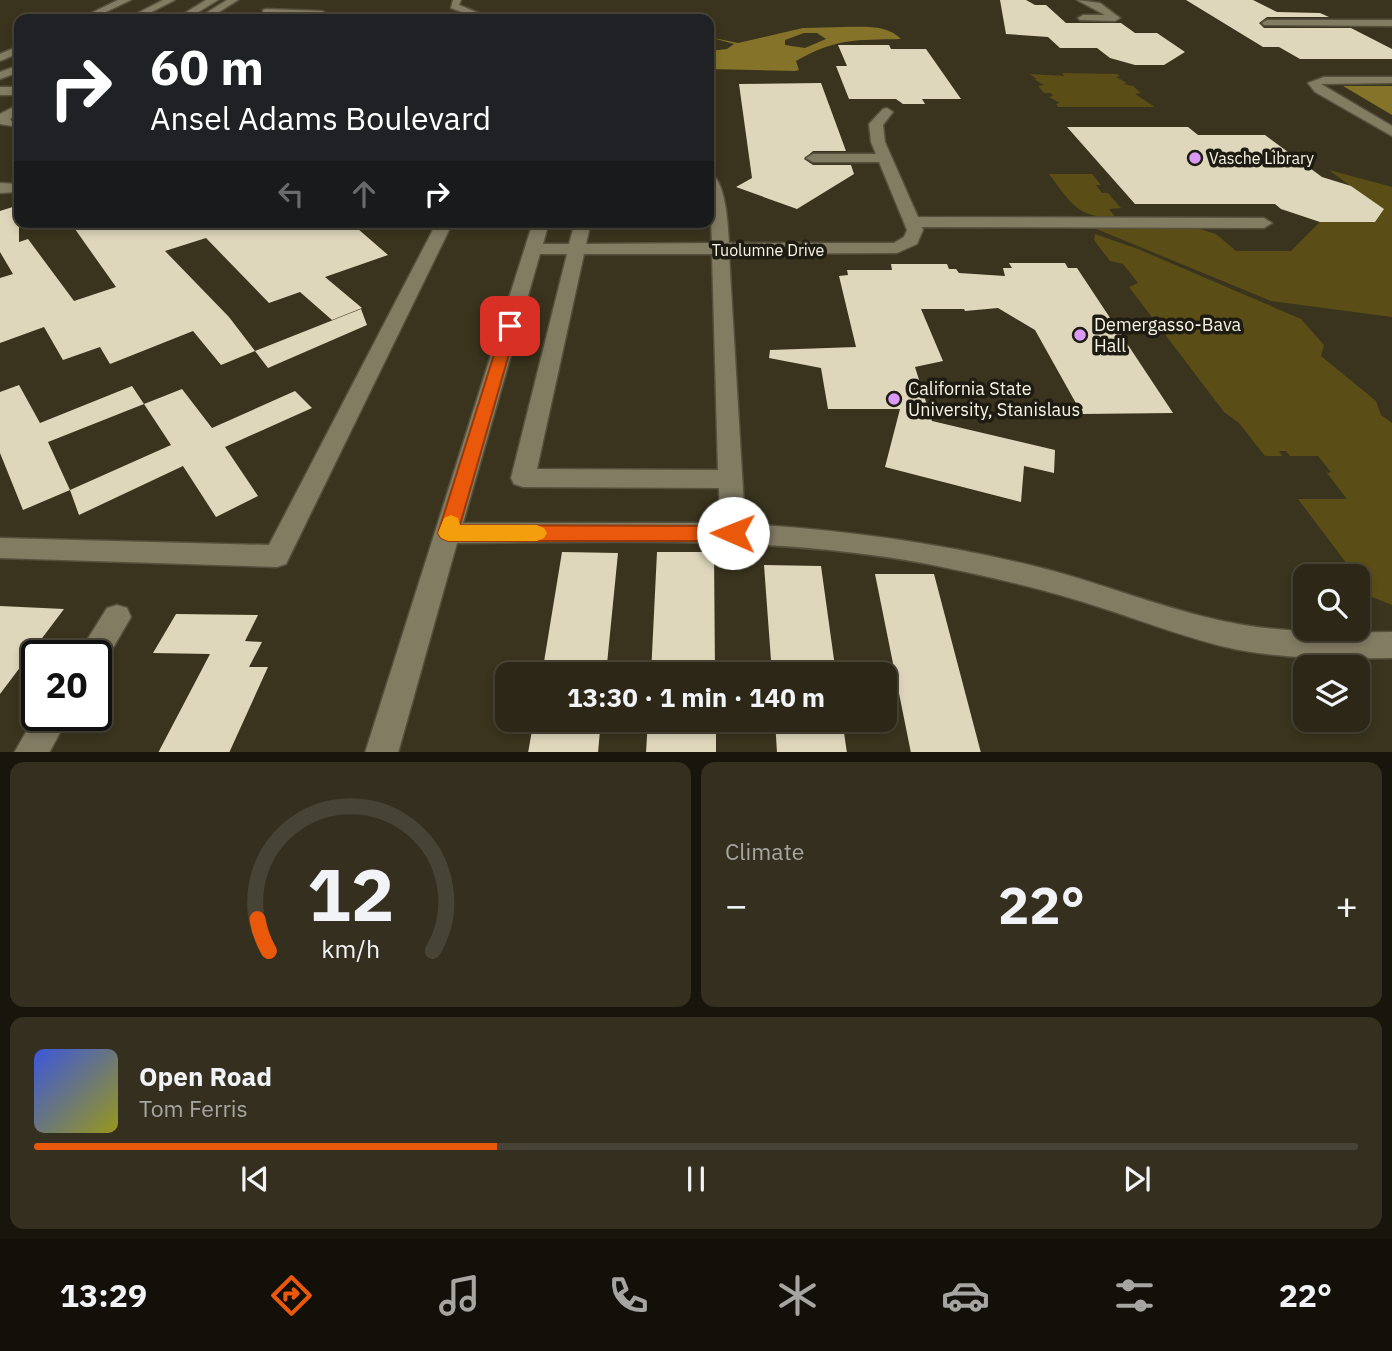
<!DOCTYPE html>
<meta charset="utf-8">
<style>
body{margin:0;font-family:"IBM Plex Sans",sans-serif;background:#342f1f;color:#f1f3f6;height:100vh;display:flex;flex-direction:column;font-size:26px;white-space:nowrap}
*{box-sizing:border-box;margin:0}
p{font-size:23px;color:#a6a5a1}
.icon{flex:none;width:38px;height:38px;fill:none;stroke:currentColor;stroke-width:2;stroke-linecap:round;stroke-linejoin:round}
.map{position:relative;height:752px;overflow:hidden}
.panel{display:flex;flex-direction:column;gap:10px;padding:10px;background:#18150c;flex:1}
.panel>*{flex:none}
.hud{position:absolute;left:14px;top:14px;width:700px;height:214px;border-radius:14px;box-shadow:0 4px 10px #0003,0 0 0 2px #484435;background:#202124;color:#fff;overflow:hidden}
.controls{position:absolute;left:1293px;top:564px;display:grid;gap:14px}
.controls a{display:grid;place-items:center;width:77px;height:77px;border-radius:14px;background:#2c2716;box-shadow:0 4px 10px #0003,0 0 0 2px #484435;font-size:35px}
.speed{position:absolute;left:21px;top:640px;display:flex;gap:14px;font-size:35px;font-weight:700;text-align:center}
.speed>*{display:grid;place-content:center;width:91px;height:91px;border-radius:50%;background:#2c2716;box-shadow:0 4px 10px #0003,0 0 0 2px #484435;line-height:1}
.speed .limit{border:4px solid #111;border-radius:10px;background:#fff;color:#111}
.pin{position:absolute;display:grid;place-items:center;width:60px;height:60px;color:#fff;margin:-30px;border-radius:14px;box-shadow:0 4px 10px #0006}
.me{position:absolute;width:77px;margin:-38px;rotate:271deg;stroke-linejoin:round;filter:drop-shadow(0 0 5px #0008)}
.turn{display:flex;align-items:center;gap:24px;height:147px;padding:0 21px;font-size:32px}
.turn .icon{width:91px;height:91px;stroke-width:2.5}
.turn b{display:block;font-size:49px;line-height:60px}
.lanes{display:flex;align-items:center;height:66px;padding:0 21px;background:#0003;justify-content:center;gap:35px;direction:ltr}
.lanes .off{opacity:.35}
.big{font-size:52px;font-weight:700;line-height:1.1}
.panel .tile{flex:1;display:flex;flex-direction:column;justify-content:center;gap:10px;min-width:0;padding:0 24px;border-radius:14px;background:#342f1f}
.panel .dial{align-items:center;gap:0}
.dial svg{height:182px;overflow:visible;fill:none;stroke:#484435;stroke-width:7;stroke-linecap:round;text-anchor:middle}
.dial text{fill:#f1f3f6;stroke:none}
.song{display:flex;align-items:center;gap:21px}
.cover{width:84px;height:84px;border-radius:10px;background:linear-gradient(135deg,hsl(230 70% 55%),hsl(60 70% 35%))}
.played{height:7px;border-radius:4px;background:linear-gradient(90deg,#ea580c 35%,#484435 35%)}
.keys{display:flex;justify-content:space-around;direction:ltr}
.heat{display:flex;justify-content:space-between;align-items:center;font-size:38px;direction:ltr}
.panel .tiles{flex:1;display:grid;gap:10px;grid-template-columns:1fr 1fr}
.tile:last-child{grid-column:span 2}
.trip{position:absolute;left:495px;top:662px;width:402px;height:70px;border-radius:14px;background:#2c2716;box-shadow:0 4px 10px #0003,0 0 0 2px #484435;font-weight:700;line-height:70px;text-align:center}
.dock{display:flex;height:112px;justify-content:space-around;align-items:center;background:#121009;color:#a6a5a1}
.dock .icon{width:49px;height:49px}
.dock .active{color:#ea580c}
.dock b{font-size:32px;color:#f1f3f6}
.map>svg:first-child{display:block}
</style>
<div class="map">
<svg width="1392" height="753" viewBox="0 0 1392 753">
<rect width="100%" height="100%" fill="#3a341e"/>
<path fill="#5a4e16" d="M1062 73 1117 74 1120 76 1116 77 1127 83 1123 84 1133 86 1141 93 1135 94 1155 107H1058L1056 104 1060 103 1049 97 1053 96 1051 93H1044L1038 86 1044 85 1034 79H1037L1029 74 1064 76Z
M1329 170 1392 187V317L1271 301 1094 228H1196L1216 234 1236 251H1291L1320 222H1375L1383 210Z
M1049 174H1092L1101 185H1096L1102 193H1108L1121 208 1109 209 1116 218C1077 218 1070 202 1049 174Z
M1095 234 1138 249 1301 319 1324 345 1321 356 1376 401 1381 415 1392 423V605L1372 597 1298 499H1347L1327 473 1331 472 1318 456H1290L1286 451H1279L1282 456H1265L1239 423 1224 412 1129 287 1138 283 1123 264 1110 261 1094 240Z"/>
<path fill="#847328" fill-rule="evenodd" d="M843 27C862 27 887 24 901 39 856 40 836 38 796 61L799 70 795 71 709 69V51L727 49 734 44 709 37 738 43 803 28ZM804 33H817L826 39 805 48 785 45V40Z
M1343 86H1392V115Z"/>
<path fill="#ded7bc" d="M1000 0H1026L1035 5H1046L1066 23H1121L1135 33H1157L1185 52 1164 65H1135L1110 58 1097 48H1060L1048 37 1006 34Z
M1186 0H1253L1277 12 1320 13 1329 17H1267L1259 23 1264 28H1351L1392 49V59H1300L1279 47H1263Z
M838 45H889L891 49H926L961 99H922L925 104H903L896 99H849L836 66H847Z
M821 83 846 151H813L804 159 813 165H851L854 174 797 209 736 187 752 178 739 84Z
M1067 127H1188L1198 135H1265L1322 177 1351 186 1384 209 1375 222H1320L1281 209 1275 204H1135Z
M19 205V242L28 239 74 301 116 287 70 222H350L388 255 325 277 362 308 332 320 300 292 269 303 206 238 165 251 229 317 255 351 221 365 193 331 110 364 100 347 63 360 44 327 0 343V278L13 274 0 252V211Z
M1009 263H1065L1068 268H1077L1173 413 1082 414 1035 330 998 308 965 311 964 309H921L943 361 915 367 932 421 1055 450 1054 473 1024 466 1021 502 885 467 900 409H828L821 368 769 358 770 350 856 347 839 276 848 275 847 270H892L891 264H947L949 269H956L959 273 1005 276 1003 268H1012Z
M361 309 367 325 268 368 255 351Z
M19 385 40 423 132 386 144 404 48 442 70 490 23 510 0 453V392Z
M182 389 212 428 295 391 312 408 225 447 258 496 216 517 183 466 79 515 70 490 171 445 144 404Z
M562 552 618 553 606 674H542Z
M657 552H714L715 674H651Z
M764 565 821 566 836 674H772Z
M875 574H934L981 753H911Z
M0 606 64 609 0 694Z
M176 614 258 615 245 641 262 642 249 667H268L229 753H158L210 654 153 653Z
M534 719H601L598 753H528Z
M648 719H716V753H646Z
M775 719H842L847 753H777Z"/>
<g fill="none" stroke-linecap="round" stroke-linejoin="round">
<g stroke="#55503c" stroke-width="3">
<path id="minor" d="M118 0H131L91 19H79Z
M163 0H175L138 19H126Z
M206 0H218L187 19H175Z
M227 0H238L208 19 198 18Z
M453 0H461L459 5 493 19H480L451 8Z
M1077 0 1100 3 1120 18 1115 21 1080 20 1078 18 1083 15H1105Z
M266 9 322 11 327 14 322 17 263 14V10Z
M1267 20H1392V26L1264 25 1262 23Z
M19 46V53L0 61V54Z
M19 65V72L0 79V72Z
M1324 77H1392V83L1321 84 1392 126V136L1315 92 1308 83Z
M0 87H19V95H0Z
M19 104V113L10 119 13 123 12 126 0 124V114Z
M887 108 893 112 883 125 885 142 918 217 1264 218 1272 223 1264 228 922 227 923 230 917 244 897 253 729 254 745 524C843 530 939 543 1034 566 1096 581 1155 606 1218 620 1275 633 1333 633 1392 632V658C1339 659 1286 659 1234 649 1188 639 1146 622 1102 608 1046 589 986 576 928 564 773 535 614 542 457 543L398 753H365L533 222H549L543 244H569L575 222H591L586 244 712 243 709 173C726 178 728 227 729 243H894L904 237 907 230 879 162H813L806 158 813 154H876L871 142 869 124 883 109ZM540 254H567L511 478 514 484 523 487 719 488 720 523H463ZM584 254H712L718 470 537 469Z
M0 183 19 184V192L0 193Z
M437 222H453L286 564 277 567 0 558V538L269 545Z
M117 605 127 608 131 617 103 665 96 668V656H77L107 608Z
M37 713V716H69L49 753H14Z"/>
</g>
<use href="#minor" fill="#827c63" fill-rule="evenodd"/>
</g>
<path fill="#ea580c" stroke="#983908" stroke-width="2" d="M510 322 517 326 460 525 733 526 740 528 743 533 740 539 733 541H448L441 538 438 533 503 326Z"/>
<path fill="#f59e0b" d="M451 515 458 518 460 525H537L544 528 547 533 544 538 537 541H448L441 538 438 533 444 518Z"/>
<g fill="#da9af6" stroke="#1e1c12" stroke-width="2.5">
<circle cx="1195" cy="158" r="7"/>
<circle cx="1080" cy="335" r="7"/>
<circle cx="894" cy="399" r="7"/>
</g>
<g text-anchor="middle" stroke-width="7" stroke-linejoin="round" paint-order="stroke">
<g font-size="16" fill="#f8f5e7" stroke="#1e1c12" text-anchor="start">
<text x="1209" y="164">Vasche Library</text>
</g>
<g font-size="16" fill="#f8f5e7" stroke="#1e1c12">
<text x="768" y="256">Tuolumne Drive</text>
</g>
<g font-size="18" fill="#f8f5e7" stroke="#1e1c12" text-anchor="start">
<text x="1094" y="331">Demergasso-Bava<tspan x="1094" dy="21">Hall</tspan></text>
<text x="908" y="395">California State<tspan x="908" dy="21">University, Stanislaus</tspan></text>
</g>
</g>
</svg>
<div class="controls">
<a><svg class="icon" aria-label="search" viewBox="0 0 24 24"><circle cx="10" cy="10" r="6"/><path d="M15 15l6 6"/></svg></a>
<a><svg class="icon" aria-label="layers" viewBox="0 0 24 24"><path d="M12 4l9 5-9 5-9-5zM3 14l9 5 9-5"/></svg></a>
</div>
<div class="speed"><div class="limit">20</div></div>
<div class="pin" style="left:510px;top:326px;background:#d93025"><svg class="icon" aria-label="arrive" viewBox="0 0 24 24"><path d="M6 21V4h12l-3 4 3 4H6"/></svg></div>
<svg class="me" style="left:733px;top:533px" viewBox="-20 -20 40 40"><circle r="19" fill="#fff"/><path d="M0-13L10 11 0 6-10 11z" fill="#ea580c"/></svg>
<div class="trip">13:30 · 1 min · 140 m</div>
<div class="hud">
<div class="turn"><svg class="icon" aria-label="right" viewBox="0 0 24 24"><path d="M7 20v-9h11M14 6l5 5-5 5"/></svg><div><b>60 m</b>Ansel Adams Boulevard</div></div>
<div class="lanes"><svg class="icon off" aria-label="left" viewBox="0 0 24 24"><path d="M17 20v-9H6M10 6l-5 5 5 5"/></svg><svg class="icon off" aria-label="ahead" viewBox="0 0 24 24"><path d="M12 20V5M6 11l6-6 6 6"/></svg><svg class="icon" aria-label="right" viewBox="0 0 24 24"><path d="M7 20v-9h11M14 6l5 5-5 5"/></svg></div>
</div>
</div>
<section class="panel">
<div class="tiles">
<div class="tile dial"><svg viewBox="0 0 100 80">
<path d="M14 69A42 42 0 1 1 86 69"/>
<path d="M14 69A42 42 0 0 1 9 55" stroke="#ea580c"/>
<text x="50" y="56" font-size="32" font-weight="700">12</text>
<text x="50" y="72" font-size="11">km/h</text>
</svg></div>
<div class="tile"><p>Climate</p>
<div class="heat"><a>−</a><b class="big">22°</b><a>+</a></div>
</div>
<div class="tile">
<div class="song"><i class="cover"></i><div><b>Open Road</b><p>Tom Ferris</p></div></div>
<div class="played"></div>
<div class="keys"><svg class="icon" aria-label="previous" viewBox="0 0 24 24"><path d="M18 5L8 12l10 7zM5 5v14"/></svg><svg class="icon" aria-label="pause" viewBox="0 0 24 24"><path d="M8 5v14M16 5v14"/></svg><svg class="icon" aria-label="next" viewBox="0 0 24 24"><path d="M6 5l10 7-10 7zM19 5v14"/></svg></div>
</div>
</div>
</section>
<nav class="dock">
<b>13:29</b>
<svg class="icon active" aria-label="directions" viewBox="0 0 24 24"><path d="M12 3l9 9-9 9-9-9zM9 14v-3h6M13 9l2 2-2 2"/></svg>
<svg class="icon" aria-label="music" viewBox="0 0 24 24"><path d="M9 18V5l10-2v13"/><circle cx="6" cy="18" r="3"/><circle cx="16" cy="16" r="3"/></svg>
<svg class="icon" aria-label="phone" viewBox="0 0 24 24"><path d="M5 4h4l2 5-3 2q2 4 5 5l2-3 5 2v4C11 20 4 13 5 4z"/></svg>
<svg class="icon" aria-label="climate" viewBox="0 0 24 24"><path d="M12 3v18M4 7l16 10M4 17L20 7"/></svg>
<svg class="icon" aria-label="car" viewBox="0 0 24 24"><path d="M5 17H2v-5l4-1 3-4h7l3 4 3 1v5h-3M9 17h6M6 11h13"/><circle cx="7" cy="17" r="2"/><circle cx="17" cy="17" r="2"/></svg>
<svg class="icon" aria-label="filters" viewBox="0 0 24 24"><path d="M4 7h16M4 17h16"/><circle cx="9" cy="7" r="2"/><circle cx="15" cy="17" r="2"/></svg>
<b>22°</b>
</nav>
